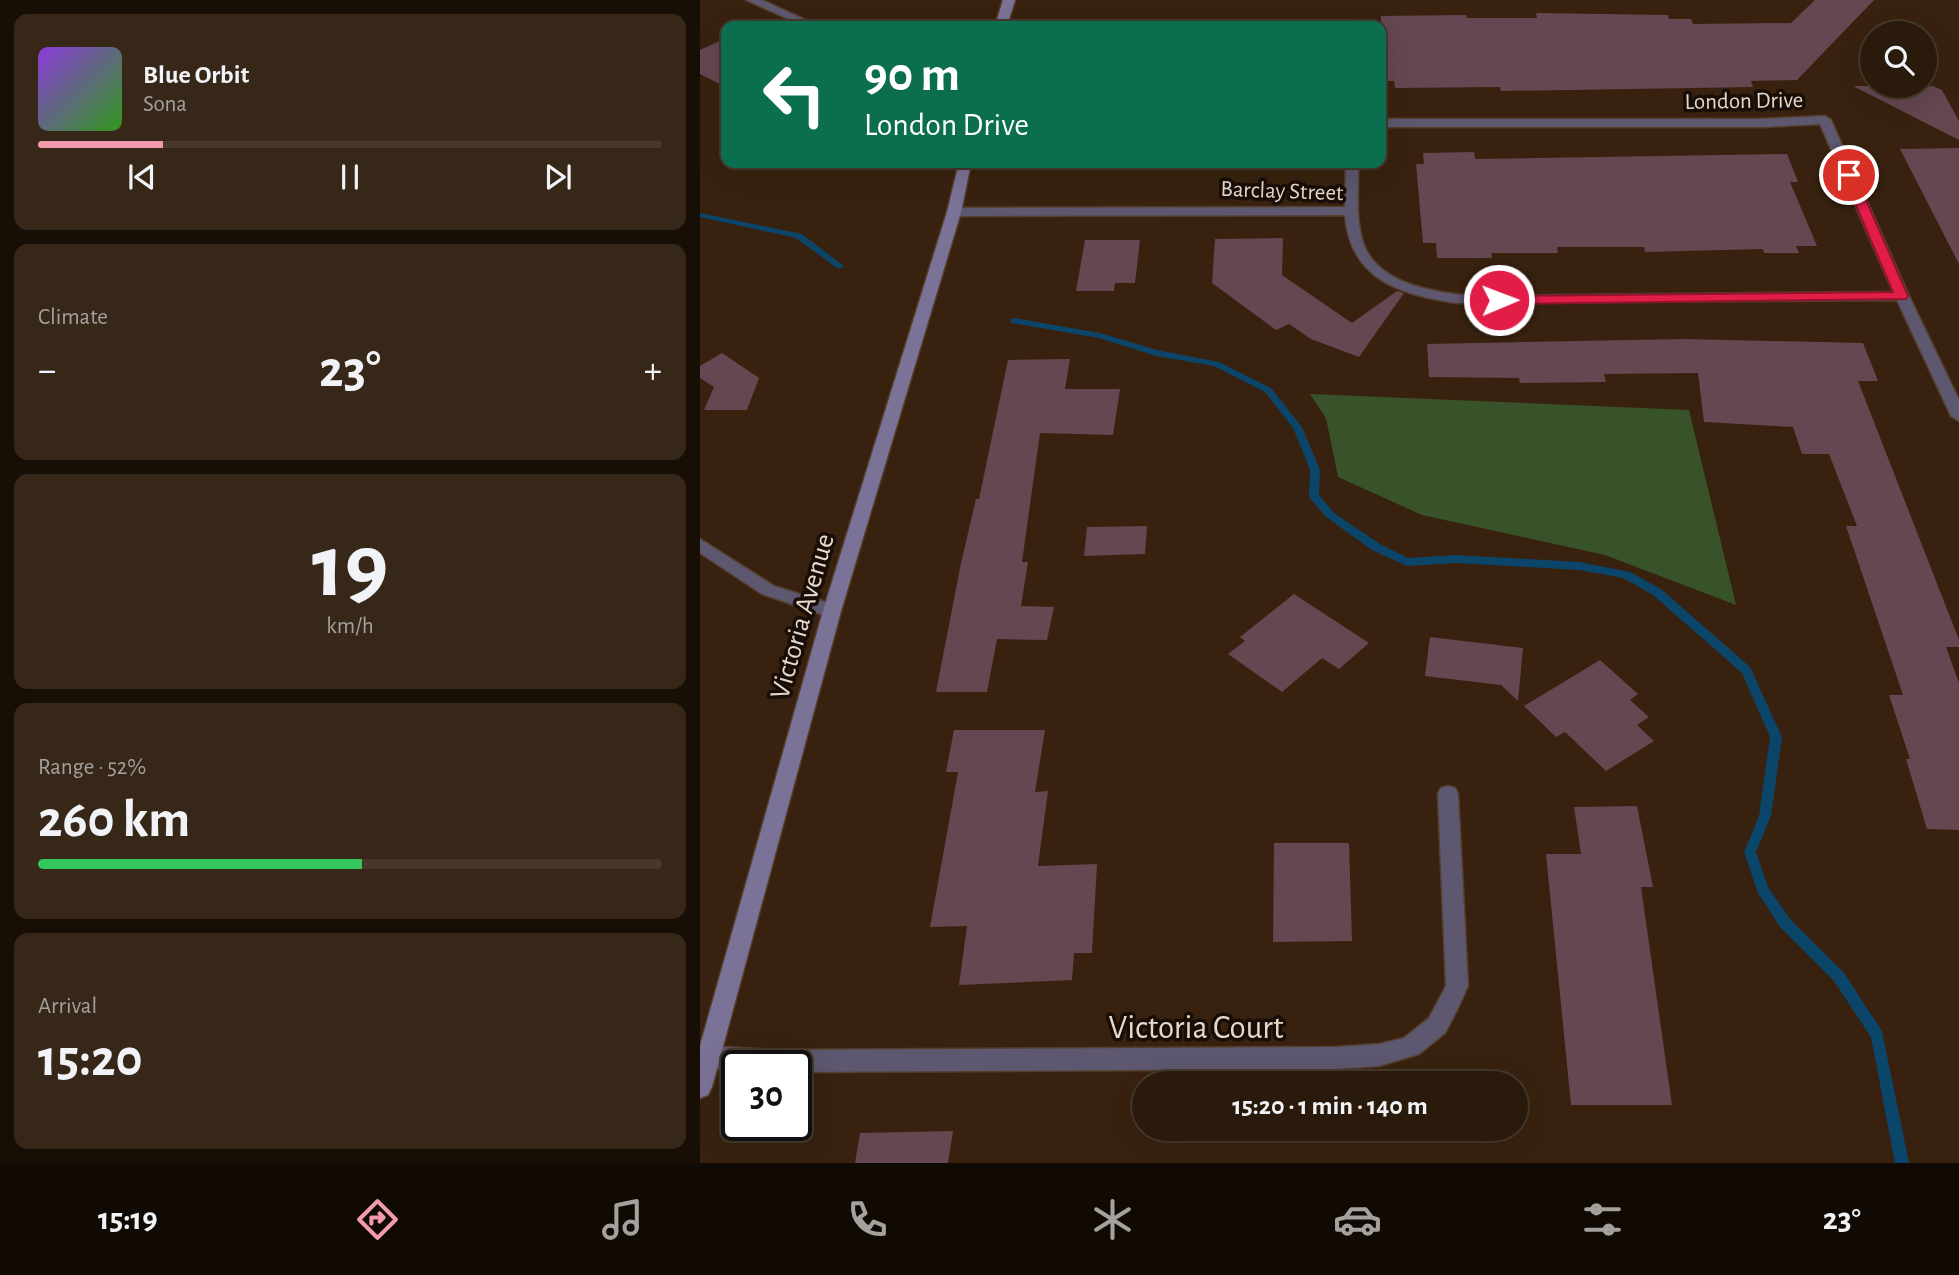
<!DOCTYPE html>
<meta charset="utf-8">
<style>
body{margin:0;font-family:"Alegreya Sans",sans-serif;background:#362719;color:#f1f3f6;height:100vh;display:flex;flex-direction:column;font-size:26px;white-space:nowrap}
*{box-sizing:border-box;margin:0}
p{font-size:23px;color:#a5a19d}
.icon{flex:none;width:38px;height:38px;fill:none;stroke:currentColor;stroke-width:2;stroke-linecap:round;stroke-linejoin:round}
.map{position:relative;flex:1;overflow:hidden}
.side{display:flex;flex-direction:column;gap:14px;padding:14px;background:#170e06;width:700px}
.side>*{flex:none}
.top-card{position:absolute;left:21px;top:21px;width:665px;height:147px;border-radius:14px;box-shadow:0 7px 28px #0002,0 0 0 2px #46382c;background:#0b6e4f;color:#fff;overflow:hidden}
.controls{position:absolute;left:1160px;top:21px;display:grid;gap:14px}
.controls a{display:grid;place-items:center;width:77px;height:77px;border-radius:50%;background:#2a1a0b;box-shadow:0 7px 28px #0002,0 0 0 2px #46382c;font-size:35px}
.speed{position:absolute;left:21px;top:1050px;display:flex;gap:14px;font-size:35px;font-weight:700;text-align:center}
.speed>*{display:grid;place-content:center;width:91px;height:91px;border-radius:50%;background:#2a1a0b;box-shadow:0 7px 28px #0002,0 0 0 2px #46382c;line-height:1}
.speed .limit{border:4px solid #111;border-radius:10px;background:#fff;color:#111}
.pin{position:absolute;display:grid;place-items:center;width:60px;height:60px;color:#fff;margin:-30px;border:4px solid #fff;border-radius:50%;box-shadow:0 2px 7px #0007}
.me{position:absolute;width:77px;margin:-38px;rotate:89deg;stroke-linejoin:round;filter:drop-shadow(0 0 5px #0008)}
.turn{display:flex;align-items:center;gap:24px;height:147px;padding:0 28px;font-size:32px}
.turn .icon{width:91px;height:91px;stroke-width:2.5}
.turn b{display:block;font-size:49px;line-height:60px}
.big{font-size:52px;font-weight:600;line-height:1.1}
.side .card{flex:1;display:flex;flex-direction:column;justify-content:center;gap:10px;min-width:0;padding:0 24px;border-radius:14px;background:#362719}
.side .dial{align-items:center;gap:0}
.dial b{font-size:91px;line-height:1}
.song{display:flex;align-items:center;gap:21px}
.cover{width:84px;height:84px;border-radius:10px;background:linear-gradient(135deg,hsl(270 70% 55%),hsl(110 70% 35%))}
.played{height:7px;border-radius:4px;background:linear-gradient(90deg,#f29aae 20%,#46382c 20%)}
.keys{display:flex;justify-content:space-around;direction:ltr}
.heat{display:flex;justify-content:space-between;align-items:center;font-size:38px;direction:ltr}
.charge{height:10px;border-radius:5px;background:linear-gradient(90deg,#34c759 52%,#46382c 0)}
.trip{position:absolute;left:432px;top:1071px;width:396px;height:70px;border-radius:35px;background:#2a1a0b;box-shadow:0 7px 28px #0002,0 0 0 2px #46382c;font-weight:600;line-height:70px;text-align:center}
.tabs{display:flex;height:112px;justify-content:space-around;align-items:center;background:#110a04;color:#a5a19d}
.tabs .icon{width:49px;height:49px}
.tabs .active{color:#f29aae}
.tabs b{font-size:32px;color:#f1f3f6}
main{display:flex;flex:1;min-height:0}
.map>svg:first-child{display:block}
</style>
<main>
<section class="side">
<div class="card">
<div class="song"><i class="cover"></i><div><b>Blue Orbit</b><p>Sona</p></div></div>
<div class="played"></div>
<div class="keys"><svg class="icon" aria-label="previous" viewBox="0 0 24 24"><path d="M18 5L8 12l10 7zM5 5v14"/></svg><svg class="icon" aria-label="pause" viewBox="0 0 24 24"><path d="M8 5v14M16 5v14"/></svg><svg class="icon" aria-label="next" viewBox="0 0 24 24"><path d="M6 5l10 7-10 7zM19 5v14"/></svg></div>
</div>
<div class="card"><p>Climate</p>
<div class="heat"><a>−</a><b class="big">23°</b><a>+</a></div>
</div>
<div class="card dial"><b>19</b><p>km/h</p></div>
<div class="card"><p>Range · 52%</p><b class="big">260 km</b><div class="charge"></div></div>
<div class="card"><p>Arrival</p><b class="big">15:20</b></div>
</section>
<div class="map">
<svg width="1259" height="1163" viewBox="0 0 1259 1163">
<rect width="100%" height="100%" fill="#38220f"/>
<path fill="#385329" d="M610 394 989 410 1036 605 905 555 722 515 638 477 626 418Z"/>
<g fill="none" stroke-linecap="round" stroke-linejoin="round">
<path fill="#0b456a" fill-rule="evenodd" d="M0 213 102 234 144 266 140 269 137 268 96 238 0 217Z
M314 318 400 333 457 350 519 362 571 388 602 427 620 470 619 495 634 513 680 544 708 558 757 555 879 562 930 572 961 589 1050 667 1082 737 1071 816 1056 852 1068 887 1090 919 1144 973 1182 1031 1209 1163H1195L1171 1037 1134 981 1080 927 1058 893 1044 852 1059 816 1070 737 1042 673 953 595 923 578 879 570 757 563 707 566 672 550 626 517 610 498 609 496 610 470 593 428 565 392 514 366 456 356 399 338 311 323V319Z"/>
</g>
<path fill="#654651" d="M1115 0H1174L1097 80 1051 81 1053 87 801 91 800 87 695 88 694 81H681V16L766 15 767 18H837L836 13 968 15 969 19H991L993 24 1091 23Z
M26 38V87L0 74V50Z
M1153 86H1233L1242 90 1259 121V140Z
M1259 148V264L1200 149Z
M774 152 775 159 1087 154 1098 182H1090L1117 246H1096L1099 253H1064L1063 249 945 252 944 247H857L858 253H791L792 258H737L736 243H723L716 164H724L723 153Z
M583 238 582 275 652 323 697 291 704 293 659 357 611 339 589 324 576 330 512 283 515 239Z
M385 240H440L435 283H415L414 291H376Z
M984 339 1163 343 1178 381H1158L1259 640V647H1246L1259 683V830L1227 829 1206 759H1210L1189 695H1203L1146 526H1157L1129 454H1102L1093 427 1004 422 998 373 904 374 906 382 820 383 819 378 729 377 727 344Z
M22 353 59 378 47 410H4L14 387 0 378V366Z
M370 359 365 389H420L413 435 340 433 322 562H328L321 606 354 607 347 640 297 639 287 692H236L261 563 276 499H279L308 360Z
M447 526 445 554 384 556 387 527Z
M594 594 669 643 639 669 622 658 582 692 528 654 545 641 540 637Z
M730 637 823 648 818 701 801 685 725 676Z
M900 660 938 694 930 700 949 717 937 725 954 741 906 771 865 732 856 737 824 706Z
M254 730H345L335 792 348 791 338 866 397 864 392 953H374L372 980 259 985 267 926 230 927 258 772H246Z
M937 806 953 887H941L972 1105H871L846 854H881L874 807Z
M574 843H649L652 941 573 942Z
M253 1131 248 1163H155L160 1133Z"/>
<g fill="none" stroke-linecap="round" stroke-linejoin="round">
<g stroke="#543f2d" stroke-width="3">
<path id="street" d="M46 0H62L119 26H104Z
M1125 116 1131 120 1209 296 1259 400V421L1251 416 1197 300 757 303C701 295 650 280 645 215L254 216 247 212 254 208 645 207 646 163H658C659 188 655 214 662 239 674 284 733 292 772 296L1193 292 1120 124 1062 127H681V119H1062Z
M0 539 74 586 138 606 141 611 132 618 62 594 0 553Z
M748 786 755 788 758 794 768 986 758 1008 745 1033 719 1054 679 1066 636 1069 96 1072V1066H37V1069L9 1068 0 1062 1 1050 9 1046 72 1050 636 1047 679 1044 704 1038 729 1018 746 986 738 794 741 788Z"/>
</g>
<g stroke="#543f2d" stroke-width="3">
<path id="secondary" d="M303 0H315L307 26H295Z
M259 163H271L261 212 141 611 12 1087 8 1095 0 1098V1046L123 611 247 212Z"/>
</g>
<use href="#street" fill="#5d576f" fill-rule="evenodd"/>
<use href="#secondary" fill="#7b7297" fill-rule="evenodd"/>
</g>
<path fill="#e11d48" stroke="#92132f" stroke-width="2" d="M1149 172 1155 175 1208 296 1206 299 799 304 793 300 799 296 1193 292 1143 175Z"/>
<g text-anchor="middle" stroke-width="7" stroke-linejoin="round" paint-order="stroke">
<g font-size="23" fill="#e7d8cc" stroke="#180e07">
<text transform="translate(1044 100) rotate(-1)" y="8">London Drive</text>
<text transform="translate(582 190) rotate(2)" y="8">Barclay Street</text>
</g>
<g font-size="28" fill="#e7d8cc" stroke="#180e07">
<text transform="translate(101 616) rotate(-74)" y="10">Victoria Avenue</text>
</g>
<g font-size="33" fill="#e7d8cc" stroke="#180e07">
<text x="496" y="1038">Victoria Court</text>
</g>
</g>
</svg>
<div class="controls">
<a><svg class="icon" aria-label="search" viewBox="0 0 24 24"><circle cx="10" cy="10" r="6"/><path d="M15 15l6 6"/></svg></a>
</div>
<div class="speed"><div class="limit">30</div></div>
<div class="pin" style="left:1149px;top:175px;background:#d93025"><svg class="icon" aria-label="arrive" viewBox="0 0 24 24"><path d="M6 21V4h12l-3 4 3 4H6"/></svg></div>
<svg class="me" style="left:799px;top:300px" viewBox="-20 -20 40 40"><circle r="17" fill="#e11d48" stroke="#fff" stroke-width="3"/><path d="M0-11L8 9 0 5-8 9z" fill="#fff"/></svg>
<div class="trip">15:20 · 1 min · 140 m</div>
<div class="top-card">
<div class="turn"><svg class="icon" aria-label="left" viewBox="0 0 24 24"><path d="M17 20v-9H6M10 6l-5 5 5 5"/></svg><div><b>90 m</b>London Drive</div></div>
</div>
</div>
</main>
<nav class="tabs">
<b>15:19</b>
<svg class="icon active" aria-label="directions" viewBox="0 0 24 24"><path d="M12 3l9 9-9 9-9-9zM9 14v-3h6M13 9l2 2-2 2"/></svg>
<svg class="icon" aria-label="music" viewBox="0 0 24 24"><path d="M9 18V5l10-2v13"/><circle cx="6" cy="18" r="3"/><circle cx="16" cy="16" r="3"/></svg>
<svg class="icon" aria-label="phone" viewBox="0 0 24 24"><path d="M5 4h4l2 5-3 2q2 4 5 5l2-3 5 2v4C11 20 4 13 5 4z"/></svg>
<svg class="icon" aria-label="climate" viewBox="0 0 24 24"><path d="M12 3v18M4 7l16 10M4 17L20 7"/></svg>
<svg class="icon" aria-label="car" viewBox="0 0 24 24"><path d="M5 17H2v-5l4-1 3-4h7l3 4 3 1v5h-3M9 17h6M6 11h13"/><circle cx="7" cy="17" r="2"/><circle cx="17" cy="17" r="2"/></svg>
<svg class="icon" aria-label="filters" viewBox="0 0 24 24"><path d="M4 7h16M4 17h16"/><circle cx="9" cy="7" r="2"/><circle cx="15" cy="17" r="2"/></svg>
<b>23°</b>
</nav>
